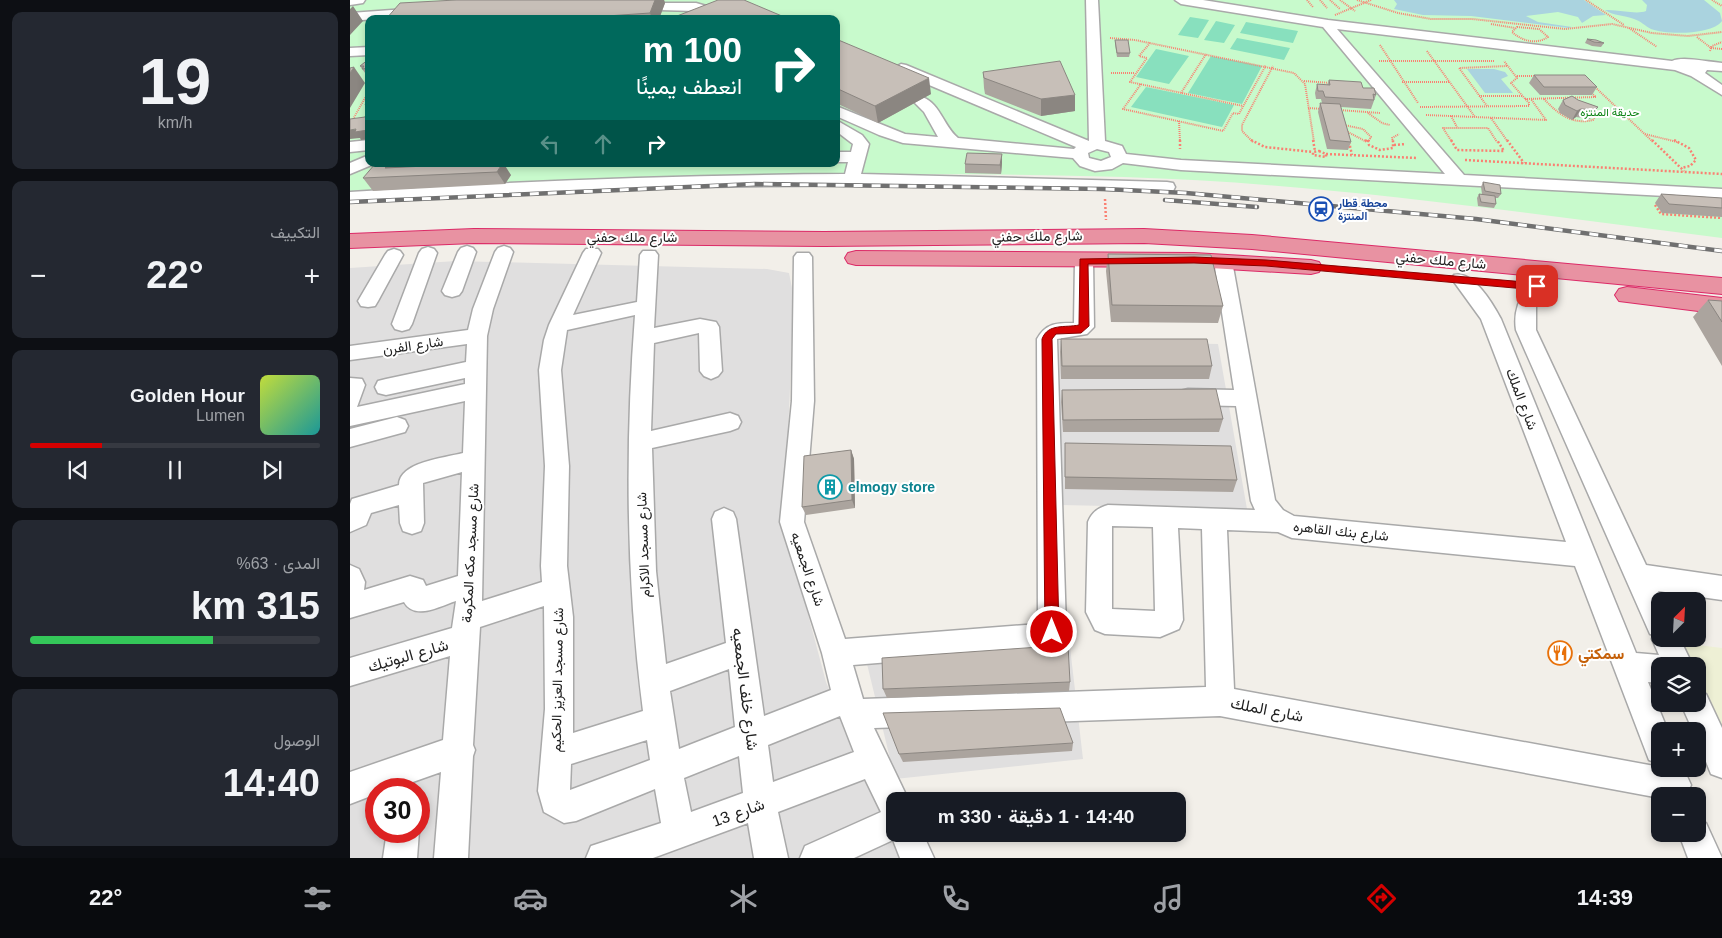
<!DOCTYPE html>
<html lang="ar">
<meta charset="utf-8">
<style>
body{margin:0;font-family:Helvetica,Vazirmatn,sans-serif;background:#242831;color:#f1f3f6;direction:rtl;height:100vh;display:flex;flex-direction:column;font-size:19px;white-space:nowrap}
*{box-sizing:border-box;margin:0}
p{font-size:16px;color:#9ea1a6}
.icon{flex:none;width:28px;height:28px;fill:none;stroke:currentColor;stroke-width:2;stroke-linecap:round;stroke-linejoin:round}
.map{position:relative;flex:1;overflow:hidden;direction:ltr}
.details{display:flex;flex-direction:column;gap:12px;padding:12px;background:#0d0f14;width:350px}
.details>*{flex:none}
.banner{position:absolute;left:15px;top:15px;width:475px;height:152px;border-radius:10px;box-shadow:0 2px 8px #0003;direction:rtl;background:#00695c;color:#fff;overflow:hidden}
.needle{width:32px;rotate:24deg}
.buttons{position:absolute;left:1301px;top:592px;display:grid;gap:10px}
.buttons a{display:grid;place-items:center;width:55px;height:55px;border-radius:10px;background:#171b24;box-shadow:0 2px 8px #0003;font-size:25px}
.speed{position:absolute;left:15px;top:778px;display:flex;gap:10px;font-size:25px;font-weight:700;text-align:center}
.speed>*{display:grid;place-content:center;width:65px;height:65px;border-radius:50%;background:#171b24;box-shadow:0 2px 8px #0003;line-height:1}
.speed .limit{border:8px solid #d22;background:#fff;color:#111}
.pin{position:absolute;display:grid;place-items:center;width:42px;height:42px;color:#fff;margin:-21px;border-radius:10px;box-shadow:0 2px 8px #0006}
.me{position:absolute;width:55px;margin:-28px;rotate:0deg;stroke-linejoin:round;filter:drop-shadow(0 0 4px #0008)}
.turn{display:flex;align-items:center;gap:18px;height:105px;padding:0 15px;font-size:22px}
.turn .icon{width:65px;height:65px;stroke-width:2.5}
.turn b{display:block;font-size:35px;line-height:42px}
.lanes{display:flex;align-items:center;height:48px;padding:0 15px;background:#0003;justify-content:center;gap:25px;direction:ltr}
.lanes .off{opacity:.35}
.big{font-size:38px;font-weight:600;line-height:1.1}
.details .card{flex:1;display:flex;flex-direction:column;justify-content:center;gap:8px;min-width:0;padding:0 18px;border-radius:10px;background:#242831}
.details .dial{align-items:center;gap:0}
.dial b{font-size:65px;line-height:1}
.song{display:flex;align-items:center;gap:15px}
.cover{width:60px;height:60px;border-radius:8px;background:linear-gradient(135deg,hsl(70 70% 55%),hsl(180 70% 35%))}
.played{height:5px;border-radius:2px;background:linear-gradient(90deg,#d40000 25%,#363941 25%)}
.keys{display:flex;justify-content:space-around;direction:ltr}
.heat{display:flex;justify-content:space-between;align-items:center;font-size:28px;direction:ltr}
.charge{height:8px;border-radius:4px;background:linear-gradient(90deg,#34c759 63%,#363941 0)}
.trip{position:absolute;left:536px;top:792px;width:300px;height:50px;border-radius:10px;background:#171b24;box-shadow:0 2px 8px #0003;font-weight:600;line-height:50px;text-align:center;direction:rtl}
.tab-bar{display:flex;height:80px;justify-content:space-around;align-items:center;background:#090b0e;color:#9ea1a6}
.tab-bar .icon{width:35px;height:35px}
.tab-bar .active{color:#d40000}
.tab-bar b{font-size:22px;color:#f1f3f6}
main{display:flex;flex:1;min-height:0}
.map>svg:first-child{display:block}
</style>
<main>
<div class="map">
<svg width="1372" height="858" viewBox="0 0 1372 858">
<rect width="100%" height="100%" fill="#f2efe9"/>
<path fill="#e0dfdf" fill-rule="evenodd" d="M106 261 417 269 439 273 444 298 434 524 476 682 549 858H0V268ZM26 789H69V831H26Z
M709 341 868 344 897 509 711 505Z
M720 647 733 759 545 779 517 664Z"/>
<path fill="#eef0d5" d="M1331 643 1372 648V731L1348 679V666H1341Z"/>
<path fill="#c8facc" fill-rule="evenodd" d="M0 0H1372V238C1174 213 974 183 774 177 515 169 258 180 0 192ZM19 19H486V164H19Z"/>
<path fill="#88e0be" d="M840 17 859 20 848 38 828 35Z
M866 21 885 25 874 43 854 40Z
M896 22 948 31 943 43 890 33Z
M887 38 940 48 934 60 880 49Z
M806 49 839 56 819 84 786 77Z
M861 56 912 66 892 104 838 93Z
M796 87 884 105 872 127 781 107Z"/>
<path fill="#aad3df" d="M1044 0H1234L1256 15 1243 16 1232 23 1228 17 1208 12 1176 16 1188 22 1222 27 1219 28 1121 16 1073 15 1044 9 1047 4Z
M1292 0H1354L1370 13 1372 21C1362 35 1316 35 1301 29 1295 26 1291 21 1284 19 1274 15 1264 16 1255 10 1268 9 1286 15 1296 11L1297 5Z
M1117 69H1144L1155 72 1158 76 1151 79 1163 93H1135Z"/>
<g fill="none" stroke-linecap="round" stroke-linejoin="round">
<g stroke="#a9a9a9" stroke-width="3">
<path id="minor" d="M0 0H15L13 3 0 5Z
M736 0H748L755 141 772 146 776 154 831 160 1095 174 973 27 831 4 825 0H853L978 20 1322 61C1333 56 1358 62 1372 63V71L1357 70 1355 73 1372 85V95L1341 76 1325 70 987 29 1114 175 1372 189V199L831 170 773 163 762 169 745 171 730 166 723 158 553 143 529 135 486 116V106L555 134 588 137 574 112 562 100 569 96C590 101 593 126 608 138L724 149 726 147 546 71 544 68 551 64 556 65 739 141ZM747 149 759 152 761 157 751 161 739 158 738 153Z
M313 3H346L377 12 379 15 373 19 345 11 309 10 307 7 309 4Z
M70 8 74 9 76 12 74 15 0 21V13Z
M19 47V55L0 56V48Z
M486 120 512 135 519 144 511 174 817 182 823 183 825 187 823 191 817 192C544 181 273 184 0 202V192C165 181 330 175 495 174L498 162H486V152H501L503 144 486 131Z
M19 140V150L0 152V142Z
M19 155V164H24L0 174V163Z
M117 246 123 248 126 252 112 291 109 295 102 297 95 295 92 291 108 252 111 248Z
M154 246 160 248 163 252 143 309 137 336 132 601 192 582 191 566 195 466 189 370 194 340 199 325 233 253 236 249H248L251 253 223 315 287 302 290 255 293 251H305L308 255 304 328 350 319 366 322 369 327 372 371 368 376 361 379 354 376 350 371 349 333 304 343 301 431 380 413 388 416 391 422 388 428 380 431 302 448 306 571 316 664 376 643 362 519 365 512 374 508 383 512 386 519 414 716 481 690 472 653 430 522 442 401 444 257 447 253H459L462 257 464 401 454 522 495 639 688 624 687 339C696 323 707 323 724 323L725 261 728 257H740L743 261 744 327 737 334 707 339 716 628 710 645 700 649 503 665 513 699 856 687 852 529 828 528 833 620 829 629 810 637 755 634 745 630 736 612 738 522C742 512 748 508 758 505L905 510 901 501 886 406 838 405 830 403 827 397 830 391 838 389 884 390 864 261 867 257H879L882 261 925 500 933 510 944 516 1216 542 1131 319 1102 279 1104 275C1123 270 1143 304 1151 319L1286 653 1309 655 1302 639 1304 635 1300 634 1166 330C1163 311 1170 297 1180 282L1187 280 1194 282 1196 286 1186 307V330L1296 565 1372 576V600L1308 591 1313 601H1310V639H1330L1343 666H1310V683L1298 682 1318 731H1310V764L1299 760 1225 566 942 538 928 532 877 530 884 689 1310 767V769H1325L1336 774 1341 785 1336 796 1310 798 870 716 524 728 559 801H545V834H573L584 858H550L543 840 504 858H450L455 846 531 812 515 779 428 812 438 858H404L398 823 303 858H236L241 846 311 823 305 789 226 821 214 823 194 812 188 791 195 709 194 606 130 627 123 745 125 750 123 756 118 858H84L91 772 43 789H26V794L0 804V772L93 740 100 656 0 686V658L102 628 106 601C90 606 65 621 54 602L0 618V565L9 569 15 582 14 590 60 576 73 580 76 586 108 576 112 472 73 483 74 523 71 531 62 534 53 531 50 523 49 505 21 513 16 525 0 532V504L2 499 49 485C49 462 94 458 113 453L115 401 0 426V378L12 379 15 385 7 407 115 384V378L36 395 28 393 25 387 28 381 36 379 116 362 117 344 0 360V346L118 330 123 309 145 252 148 248ZM285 315C275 445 276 580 293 711L223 733V617L217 566 219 466 211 370 217 330ZM762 526 803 527 805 611 762 609ZM379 669 385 727 329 749 320 691ZM490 716 504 752 423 782 418 745ZM297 740 300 760 220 790 221 764ZM389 756 393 793 341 812 334 778Z
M78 247 84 249 87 253 62 324 59 329 52 331 45 329 42 324 69 253 72 249Z
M44 249 50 251 53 255 28 301 25 306 18 307 11 306 8 301 35 255 38 251Z
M47 417 55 420 58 426 55 432 0 447V429Z
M1348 690 1356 694 1372 728V778L1361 774 1348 742V731H1343L1331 704H1348Z
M1348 819 1356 823 1372 858H1338L1329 834H1348Z
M69 830V831L67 858H33L37 831Z"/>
</g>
<g stroke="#dc2a67" stroke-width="2">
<path id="highway" d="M124 229 474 232 794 229 902 235 1372 278V294L902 249 794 243 474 246 124 243 0 248V234Z
M506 251 844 253 961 260 969 262 972 267 969 272 961 274 844 267 506 265 498 263 495 258 498 253Z
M1277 287 1372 298V314L1269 301 1265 295 1269 289Z"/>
</g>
<path stroke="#fa8072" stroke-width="2" stroke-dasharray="1 1" stroke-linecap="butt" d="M957 0 963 7
M970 0 977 8
M980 0 990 9
M990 0 1005 11
M1007 0 1048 13 1081 19H1122L1215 29 1262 24 1302 33 1338 36 1372 32
M1236 0 1274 25
M1362 0 1372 6
M1141 24 1165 28
M1167 27 1189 29 1198 37C1186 45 1172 41 1162 32Z
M1279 28 1307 47
M1347 37 1361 48
M760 38 785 40 944 73 955 84 964 142
M800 43 789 56 797 58 780 82 893 106
M1030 45 1068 103
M1361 48 1372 49
M1077 51 1125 117
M1360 51 1362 46 1372 42
M1029 61H1145
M761 73H785
M1167 76H1185
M954 81 981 83
M1052 82H1099
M791 84 773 109 873 131 883 113 889 114 916 65
M1244 86 1303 142
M831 93 856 54
M1129 96H1172
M1175 99 1246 97 1239 91
M1194 99C1208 114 1222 125 1243 120L1245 116 1240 111
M1137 106 1109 68 1157 66
M1070 107 1179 106V103L1161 83 1167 78 1154 61
M958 108 973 109
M989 110 1030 113
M1018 113 1032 123 1040 125
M1244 114 1272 113
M1076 115 1196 120 1181 99
M1101 116 1107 127
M1141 118 1158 142
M2 121 19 91
M829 121 830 142
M994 125 1013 129 1021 137 1018 142
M996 131 1017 142
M1295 134 1327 142
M903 142 892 131V125L923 66
M1043 142 1042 138 1049 134
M1102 142 1093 128H1138L1147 142"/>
<path stroke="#fa8072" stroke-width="2.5" stroke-dasharray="2 2" stroke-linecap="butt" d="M830 140V149
M901 140 915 147 963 152
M963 140 965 151
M1015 140 1018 142
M1018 140 1019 145 1030 150 1043 148V140
M1101 140 1107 150 1154 151 1147 140
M1157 140 1174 163
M1302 140 1334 171
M1324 140 1339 148 1346 160 1340 166 1331 168
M999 142 1002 155
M1044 145 1056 144
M969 151 976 154V157L963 155V152Z
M976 154 1067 158
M1115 160 1372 174
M755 199 756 220
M1305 205 1311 214 1372 218"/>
<use href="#minor" fill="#fff" fill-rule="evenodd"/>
<use href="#highway" fill="#e892a2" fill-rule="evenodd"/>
<g stroke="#707070" stroke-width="4.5">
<path id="rail" d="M815 200 907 207
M0 202 405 184 754 189 836 193 1126 219 1372 251"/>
</g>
<use href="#rail" stroke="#fff" stroke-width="3" stroke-dasharray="9" stroke-linecap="butt"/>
<path stroke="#fa8072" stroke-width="2" stroke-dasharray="1 1" stroke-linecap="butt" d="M985 15 1021 0"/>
</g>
<path fill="#aba49e" d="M106 0H314L315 3 309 19H36Z
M486 39 581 94 528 123 486 103Z
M1237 39 1254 43 1251 47 1242 46 1235 43Z
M765 40 780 53 779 57H767L765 44Z
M19 59V77H18L10 66Z
M633 72 725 95V111L691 116 635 94 634 88Z
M1184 75 1247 87 1242 95H1190L1179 83Z
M979 80 1013 88 1026 95 1021 109 991 107 1001 142 998 150 977 149 968 112 970 103H972L971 99H966L965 93 967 84 977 85Z
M1213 100H1228L1248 107 1240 119 1226 117 1222 120 1210 113 1208 109Z
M652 154V163L651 174 615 173V164Z
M68 164H107L69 166Z
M116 164 161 175 155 184 23 191 13 178 56 167Z
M1133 182 1151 194 1148 198H1145L1146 204 1144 208 1128 206 1127 198 1129 194H1132L1131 187Z
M1311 194 1372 198V217L1312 213 1305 203Z
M758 254 873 306 868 323 761 322 756 271Z
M1358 300 1372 301V366L1343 317Z
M711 339 862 366 859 379H711L710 352Z
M712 390 873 419 869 432H713L711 402Z
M715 443 887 480 883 492 715 489Z
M501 450 504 459 505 508 456 515 452 507Z
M720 682 719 691 537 698 533 689Z
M723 743 722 751 553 762 549 754Z"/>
<path fill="#8b8681" d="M305 0H314L315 3 309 19H302L300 13Z
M3 6 13 21 0 35V9Z
M4 67 15 83 0 108V73Z
M579 78 581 94 528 123 525 106Z
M725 95V111L691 116V99Z
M19 104V110L15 105Z
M1231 109 1226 117 1222 120 1227 111Z
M19 128V139L11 140 10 138 0 139V130Z
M652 154V163L651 174 650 165Z
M39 164H58L49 176 35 168Z
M152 164H154L161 175 155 184 147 172Z
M501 450 504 459 505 508 502 500Z"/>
<path fill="#c7bfb8" stroke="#8b8681" d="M106 0H305L300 13 214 19H36L50 3Z
M368 0H394L439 19H334L327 16Z
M486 39 579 78 525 106 486 88Z
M1237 39 1246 40 1254 43 1244 42Z
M765 40H778L780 53H767Z
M19 59V68L12 69 14 66H10Z
M710 61 725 95 691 99 634 78 633 72Z
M4 67 0 73V68Z
M1184 75H1235L1247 87H1194Z
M979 80 1011 82 1013 88H1024L1026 95 1023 94 1024 100 975 97 973 91H968L967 84 980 85Z
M1222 96 1228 100 1248 107 1245 110 1231 109 1227 111 1215 105 1213 100Z
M19 97V104L15 105Z
M970 103 990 104 1001 142 980 140Z
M16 114H19V128L18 130 5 132 6 129 0 130V119L15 117Z
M617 153 652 154 650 165 615 164Z
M25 164H39L35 168 116 164H152L147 172 13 178Z
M1133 182 1150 185 1151 194 1135 191Z
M1129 194 1145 196 1146 204 1131 202Z
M1311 194 1372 198V208L1319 204Z
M758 254 861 255 873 306 762 305Z
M1358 300 1372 301V322Z
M711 339H857L862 366H712Z
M866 389 873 419 713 420 712 390Z
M715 443 881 446 887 480 715 477Z
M501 450 502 500 452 507 454 456Z
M718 645 720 682 533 689 532 658Z
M710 708 723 743 549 754 533 713Z"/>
<path fill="#d40000" stroke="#8a0000" d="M844 257 916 260 1187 283 1192 286 1187 290 916 266 844 263 738 264 739 326 731 333 706 334 702 339 709 632 707 637 702 639 697 637 695 632 692 339C698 323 715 328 729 325L730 259Z"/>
<defs>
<g id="station-ring" transform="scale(1.25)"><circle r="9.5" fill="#fff" stroke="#1a4fb4" stroke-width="1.5"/><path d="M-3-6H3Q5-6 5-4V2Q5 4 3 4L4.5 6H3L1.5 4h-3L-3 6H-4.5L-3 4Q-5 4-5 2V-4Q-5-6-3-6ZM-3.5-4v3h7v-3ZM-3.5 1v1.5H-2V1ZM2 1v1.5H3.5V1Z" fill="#1a4fb4"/></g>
<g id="building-ring" transform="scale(1.25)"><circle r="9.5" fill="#fff" stroke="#0f9aa8" stroke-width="1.5"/><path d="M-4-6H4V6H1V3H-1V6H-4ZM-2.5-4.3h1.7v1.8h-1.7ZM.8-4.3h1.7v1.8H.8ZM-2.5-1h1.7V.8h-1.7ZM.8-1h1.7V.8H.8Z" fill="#0f9aa8"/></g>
<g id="restaurant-ring" transform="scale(1.25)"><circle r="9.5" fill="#fff" stroke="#e8710a" stroke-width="1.5"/><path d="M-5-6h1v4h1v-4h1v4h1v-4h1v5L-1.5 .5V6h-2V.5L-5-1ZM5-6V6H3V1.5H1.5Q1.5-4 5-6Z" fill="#e8710a"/></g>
</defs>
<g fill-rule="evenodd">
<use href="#station-ring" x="971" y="209"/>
<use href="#building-ring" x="480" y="487"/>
<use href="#restaurant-ring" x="1210" y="653"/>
</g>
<g text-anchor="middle" stroke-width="4" stroke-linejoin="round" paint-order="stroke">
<g font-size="11" fill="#0c8416" stroke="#fff">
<text x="1260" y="116">حديقة المنتزه</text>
</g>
<g font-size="11" font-weight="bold" fill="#164399" stroke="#fff" text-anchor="start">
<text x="988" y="207">محطة قطار<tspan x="988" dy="13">المنتزة</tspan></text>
</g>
<g font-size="14" fill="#222" stroke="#fff">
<text transform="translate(687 236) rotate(-1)" y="5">شارع ملك حفني</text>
<text x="282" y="242">شارع ملك حفني</text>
<text transform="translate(1091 260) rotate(5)" y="5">شارع ملك حفني</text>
<text transform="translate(63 345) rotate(-8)" y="5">شارع الفرن</text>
<text transform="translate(1172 399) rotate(69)" y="5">شارع الملك</text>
<text transform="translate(991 531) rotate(6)" y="5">شارع بنك القاهره</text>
<text transform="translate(293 545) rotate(-92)" y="5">شارع مسجد الاكرام</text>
<text transform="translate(120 553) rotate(-87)" y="5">شارع مسجد مكه المكرمة</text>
<text transform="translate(458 569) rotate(71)" y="5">شارع الجمعيه</text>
<text transform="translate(207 680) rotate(-89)" y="5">شارع مسجد العزيز الحكيم</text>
</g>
<g font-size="14" font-weight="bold" fill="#0d838f" stroke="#fff" text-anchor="start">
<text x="498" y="492">elmogy store</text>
</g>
<g font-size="16" font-weight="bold" fill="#c56008" stroke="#fff" text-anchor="start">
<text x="1228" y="659">سمكتي</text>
</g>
<g font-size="16" fill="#222" stroke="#fff">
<text transform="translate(58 655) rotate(-16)" y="6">شارع البوتيك</text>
<text transform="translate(396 689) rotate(83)" y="6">شارع خلف الجمعيه</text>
<text transform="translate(917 709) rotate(11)" y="6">شارع الملك</text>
<text transform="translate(388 812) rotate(-20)" y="6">شارع 13</text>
</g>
</g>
</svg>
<div class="buttons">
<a><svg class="needle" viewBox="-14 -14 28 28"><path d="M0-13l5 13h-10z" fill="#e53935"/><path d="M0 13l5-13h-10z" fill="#9ea1a6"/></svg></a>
<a><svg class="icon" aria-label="layers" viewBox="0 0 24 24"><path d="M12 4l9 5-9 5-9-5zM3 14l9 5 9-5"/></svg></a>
<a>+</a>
<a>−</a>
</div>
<div class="speed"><div class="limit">30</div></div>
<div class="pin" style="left:1187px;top:286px;background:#d93025"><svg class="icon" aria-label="arrive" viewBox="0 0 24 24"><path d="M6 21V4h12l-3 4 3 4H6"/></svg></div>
<svg class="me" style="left:702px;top:632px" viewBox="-20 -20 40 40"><circle r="17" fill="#d40000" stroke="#fff" stroke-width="3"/><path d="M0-11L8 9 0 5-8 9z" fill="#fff"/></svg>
<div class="trip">14:40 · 1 دقيقة · 330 m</div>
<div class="banner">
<div class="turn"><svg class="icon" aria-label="right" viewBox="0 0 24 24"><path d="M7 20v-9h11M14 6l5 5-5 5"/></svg><div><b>100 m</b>انعطف يمينًا</div></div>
<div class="lanes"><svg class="icon off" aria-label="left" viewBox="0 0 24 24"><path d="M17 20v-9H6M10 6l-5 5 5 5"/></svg><svg class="icon off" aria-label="ahead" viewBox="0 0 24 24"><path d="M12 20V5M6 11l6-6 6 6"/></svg><svg class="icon" aria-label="right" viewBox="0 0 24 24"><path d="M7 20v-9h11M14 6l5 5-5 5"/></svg></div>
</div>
</div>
<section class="details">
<div class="card dial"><b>19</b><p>km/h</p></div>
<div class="card"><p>التكييف</p>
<div class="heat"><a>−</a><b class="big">22°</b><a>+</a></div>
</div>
<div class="card">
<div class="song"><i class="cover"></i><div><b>Golden Hour</b><p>Lumen</p></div></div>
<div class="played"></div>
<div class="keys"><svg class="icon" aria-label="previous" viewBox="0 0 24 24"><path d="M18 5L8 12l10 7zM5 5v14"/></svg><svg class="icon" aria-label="pause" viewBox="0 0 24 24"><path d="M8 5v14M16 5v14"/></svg><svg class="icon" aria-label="next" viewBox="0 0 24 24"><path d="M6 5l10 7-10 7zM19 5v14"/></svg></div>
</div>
<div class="card"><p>المدى · 63%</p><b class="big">315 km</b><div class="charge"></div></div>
<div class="card"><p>الوصول</p><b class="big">14:40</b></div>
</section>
</main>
<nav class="tab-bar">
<b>14:39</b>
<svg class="icon active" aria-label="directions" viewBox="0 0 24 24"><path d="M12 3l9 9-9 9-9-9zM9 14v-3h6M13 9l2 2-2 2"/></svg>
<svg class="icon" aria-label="music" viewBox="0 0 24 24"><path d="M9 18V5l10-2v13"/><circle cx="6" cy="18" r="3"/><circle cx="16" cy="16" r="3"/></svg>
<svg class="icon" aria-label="phone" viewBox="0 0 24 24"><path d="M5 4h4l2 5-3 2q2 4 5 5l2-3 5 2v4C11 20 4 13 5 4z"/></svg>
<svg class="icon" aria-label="climate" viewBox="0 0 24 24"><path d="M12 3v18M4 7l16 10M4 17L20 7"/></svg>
<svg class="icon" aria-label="car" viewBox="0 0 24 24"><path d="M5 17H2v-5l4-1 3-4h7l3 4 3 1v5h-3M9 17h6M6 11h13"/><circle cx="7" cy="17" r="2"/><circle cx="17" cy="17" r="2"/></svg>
<svg class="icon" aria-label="filters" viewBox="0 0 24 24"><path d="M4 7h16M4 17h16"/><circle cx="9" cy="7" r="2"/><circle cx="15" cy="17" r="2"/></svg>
<b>22°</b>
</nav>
